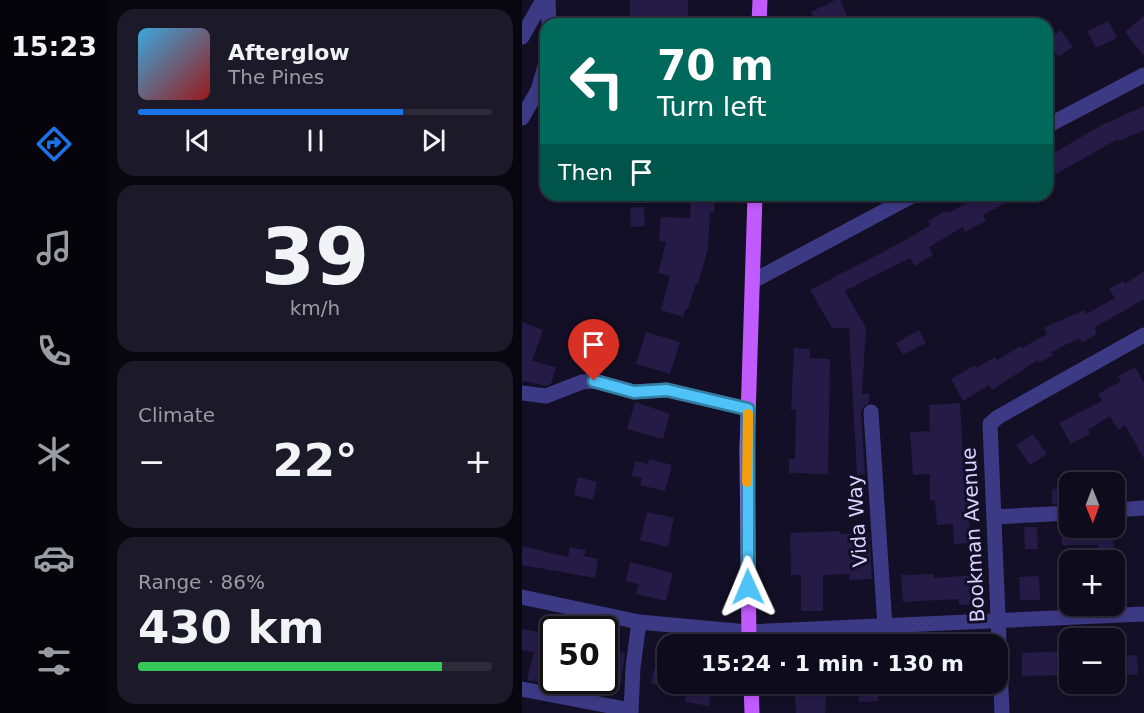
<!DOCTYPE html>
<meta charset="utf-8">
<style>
body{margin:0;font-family:"DejaVu Sans",sans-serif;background:#1c1929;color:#f1f3f6;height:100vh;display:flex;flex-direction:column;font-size:22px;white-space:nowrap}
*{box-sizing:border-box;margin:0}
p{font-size:20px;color:#9b9ba3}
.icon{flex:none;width:33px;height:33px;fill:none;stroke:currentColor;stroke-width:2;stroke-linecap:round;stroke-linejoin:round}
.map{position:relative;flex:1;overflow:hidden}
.details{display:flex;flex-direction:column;gap:9px;padding:9px;background:#08060f;width:414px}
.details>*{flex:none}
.hud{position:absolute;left:18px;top:18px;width:513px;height:183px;border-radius:18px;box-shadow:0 3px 9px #0003,0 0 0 2px #2e2b3b;background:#00695c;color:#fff;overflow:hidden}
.needle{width:39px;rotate:179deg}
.controls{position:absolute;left:537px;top:472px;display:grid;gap:12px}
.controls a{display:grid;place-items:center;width:66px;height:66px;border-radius:12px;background:#0e0b1c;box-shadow:0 3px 9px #0003,0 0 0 2px #2e2b3b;font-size:30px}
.speed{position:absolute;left:18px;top:616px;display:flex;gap:12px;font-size:30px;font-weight:700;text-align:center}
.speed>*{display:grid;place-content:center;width:78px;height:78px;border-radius:50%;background:#0e0b1c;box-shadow:0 3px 9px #0003,0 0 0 2px #2e2b3b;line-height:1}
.speed .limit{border:3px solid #111;border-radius:9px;background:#fff;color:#111}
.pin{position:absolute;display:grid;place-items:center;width:51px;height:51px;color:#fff;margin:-62px -26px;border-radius:50% 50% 50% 0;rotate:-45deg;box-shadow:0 0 6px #0007}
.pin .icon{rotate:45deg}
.me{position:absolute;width:66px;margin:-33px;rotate:359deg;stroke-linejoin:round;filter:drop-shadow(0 0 4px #0008)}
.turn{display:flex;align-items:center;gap:21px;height:126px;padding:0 18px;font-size:27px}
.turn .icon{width:78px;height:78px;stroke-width:2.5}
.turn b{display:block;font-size:42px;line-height:51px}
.then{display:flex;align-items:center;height:57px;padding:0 18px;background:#0003;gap:12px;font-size:22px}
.big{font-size:45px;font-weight:700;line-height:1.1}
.details .card{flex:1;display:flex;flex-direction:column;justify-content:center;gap:9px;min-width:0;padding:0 21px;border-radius:18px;background:#1c1929}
.details .dial{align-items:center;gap:0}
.dial b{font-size:78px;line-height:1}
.song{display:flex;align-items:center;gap:18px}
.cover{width:72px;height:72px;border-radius:9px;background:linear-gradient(135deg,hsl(200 70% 55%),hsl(0 70% 35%))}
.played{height:6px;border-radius:3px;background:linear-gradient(90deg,#1a73e8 75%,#2e2b3b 75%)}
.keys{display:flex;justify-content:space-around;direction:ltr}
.heat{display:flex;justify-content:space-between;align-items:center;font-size:33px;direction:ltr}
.charge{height:9px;border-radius:4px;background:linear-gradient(90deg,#34c759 86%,#2e2b3b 0)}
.trip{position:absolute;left:135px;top:634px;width:351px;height:60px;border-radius:18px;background:#0e0b1c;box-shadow:0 3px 9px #0003,0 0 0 2px #2e2b3b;font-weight:700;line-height:60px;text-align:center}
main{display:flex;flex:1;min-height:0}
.menu{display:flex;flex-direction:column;width:108px;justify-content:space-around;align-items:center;background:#06040b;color:#9b9ba3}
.menu .icon{width:42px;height:42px}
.menu .on{color:#1a73e8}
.menu b{font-size:27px;color:#f1f3f6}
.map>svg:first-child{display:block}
</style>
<main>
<nav class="menu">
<b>15:23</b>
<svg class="icon on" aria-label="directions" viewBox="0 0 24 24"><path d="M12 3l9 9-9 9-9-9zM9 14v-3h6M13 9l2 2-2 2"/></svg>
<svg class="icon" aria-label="music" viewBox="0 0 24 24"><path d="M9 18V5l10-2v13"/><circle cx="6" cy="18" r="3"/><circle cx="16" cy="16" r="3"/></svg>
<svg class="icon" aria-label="phone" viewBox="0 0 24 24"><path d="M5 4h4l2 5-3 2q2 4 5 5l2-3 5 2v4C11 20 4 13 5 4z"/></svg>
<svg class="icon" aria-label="climate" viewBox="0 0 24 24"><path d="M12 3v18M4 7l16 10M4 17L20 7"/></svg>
<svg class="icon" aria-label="car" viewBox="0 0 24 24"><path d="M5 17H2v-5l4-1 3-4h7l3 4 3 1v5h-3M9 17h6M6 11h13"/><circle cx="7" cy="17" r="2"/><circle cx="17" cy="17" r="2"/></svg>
<svg class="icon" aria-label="filters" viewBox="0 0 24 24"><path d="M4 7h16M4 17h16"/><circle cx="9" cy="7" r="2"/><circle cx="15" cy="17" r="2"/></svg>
</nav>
<section class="details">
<div class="card">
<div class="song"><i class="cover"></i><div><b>Afterglow</b><p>The Pines</p></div></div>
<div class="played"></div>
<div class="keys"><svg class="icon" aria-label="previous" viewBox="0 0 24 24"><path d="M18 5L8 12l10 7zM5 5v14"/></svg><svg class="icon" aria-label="pause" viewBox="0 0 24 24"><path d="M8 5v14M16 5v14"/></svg><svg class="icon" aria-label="next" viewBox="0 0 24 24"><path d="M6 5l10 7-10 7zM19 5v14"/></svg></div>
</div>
<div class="card dial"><b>39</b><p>km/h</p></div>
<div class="card"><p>Climate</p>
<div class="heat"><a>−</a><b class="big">22°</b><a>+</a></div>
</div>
<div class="card"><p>Range · 86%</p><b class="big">430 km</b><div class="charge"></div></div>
</section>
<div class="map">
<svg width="622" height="713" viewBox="0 0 622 713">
<rect width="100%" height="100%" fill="#130f26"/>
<path fill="#241b47" d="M108 0H166V24H108Z
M313 0H318L329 24H295L289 12Z
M622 16V56L603 32Z
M586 21 595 38 574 48 565 31Z
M539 30 551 47 536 57 525 40Z
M622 106V130L597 141 596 139 525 179V157L578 126Z
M169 195H193L192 213 188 212 186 249 176 284 174 283 166 309H164L161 317 139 310 148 276 136 273 144 242 137 241 139 217 168 218Z
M460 195H499L461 215 464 221 443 232 441 227 407 247 411 255 393 266 388 258 323 291 344 328 340 394H347V403L341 407 339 413 343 474 335 475 327 328H310L288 290 380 242 408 225 406 221 425 210 426 213Z
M122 207 123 226 109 227 108 208Z
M622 271V299L572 328 575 334 560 343 557 338 529 352 531 355 517 363 516 360 470 390 467 385 441 401 429 379 453 365 454 368 473 357 475 360 499 346 500 348 525 334 522 328 562 310 564 314 593 298 587 289 601 281 603 284Z
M0 322 21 330 10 361 34 367 29 384 23 386 3 381 0 383Z
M397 330 404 343 381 355 374 343Z
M124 332 158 342 148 374 114 364Z
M272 348 288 349V358L308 359 306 474 267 473V459H273L274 409 269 410Z
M613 367 622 383V459L603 425 596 430 588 416 566 430 568 434 549 444 537 423 580 401 576 394 599 381 596 376Z
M113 402 148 414 141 439 105 429Z
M438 403 442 476H450V489H444L449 543 432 544 431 524 415 525 413 500H408V474L391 475 388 432 408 431 407 405Z
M511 434 525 454 508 465 494 445Z
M127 459 150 465 143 491 118 485 120 478 110 476 113 461 126 464Z
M56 477 75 482 71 500 52 495Z
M548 480V503L530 504V490Z
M125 512 152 518 146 547 118 540Z
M502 527H515L516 549H503Z
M540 528H556V531L591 530 592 550H576V545H540Z
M318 531V534L347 533 350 579 327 580V574L301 575V611H279V575H269L268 533Z
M0 546 46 557 48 547 64 550 62 556 76 559 73 578 0 565Z
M108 562 151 573 144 601 114 594 117 584 104 581Z
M412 574V578L454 575 456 604 437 605V599L381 602 379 575Z
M514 576 517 577 518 600H498L497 577Z
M17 628 32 631 27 667 32 668V685L5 680 12 652 0 650V629L16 632Z
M86 649 103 653 99 684 82 680Z
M546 651 547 675 500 676V653Z
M615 655 616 675 592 674V656Z
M131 670 146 672V686L129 684Z
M166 684H190L187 706 163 702Z
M272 684H305L303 713H274Z
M337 685H356V701L337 702Z"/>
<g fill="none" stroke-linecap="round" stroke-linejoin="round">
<path stroke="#3d3a85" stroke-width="15" d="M26 0 27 24
M0 37 21 0
M0 118 16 90 24 63
M525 126 622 75
M231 281 392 195
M0 393 24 396 60 382 72 381 112 392 145 390 226 409
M349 412 363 627
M592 510 622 508
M472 517 548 513
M0 597 117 622 226 632 622 614
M0 689 109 710
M109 713 111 667 117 622
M480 713 468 424 476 417 622 335"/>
<path stroke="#c25bff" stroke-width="15" d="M237 24 238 0
M227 645 225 450 233 195
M229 684 230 713"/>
</g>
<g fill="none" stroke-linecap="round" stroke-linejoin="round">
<g stroke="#337fa1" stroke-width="15">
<path id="route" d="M72 381 112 392 145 390 226 409V587"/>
</g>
<use href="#route" stroke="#4fc3f7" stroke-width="10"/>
<path stroke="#f59e0b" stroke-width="10" d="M225 482 226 414"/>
</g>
<g text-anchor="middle" stroke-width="6" stroke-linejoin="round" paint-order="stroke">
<g font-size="20" fill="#d9d4ff" stroke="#130f26">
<text transform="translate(335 521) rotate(-94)" y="7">Vida Way</text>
<text transform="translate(451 535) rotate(-93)" y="7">Bookman Avenue</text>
</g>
</g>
</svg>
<div class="controls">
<a><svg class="needle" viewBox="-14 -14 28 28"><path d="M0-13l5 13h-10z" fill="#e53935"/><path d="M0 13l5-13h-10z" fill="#9b9ba3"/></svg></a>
<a>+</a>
<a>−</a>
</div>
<div class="speed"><div class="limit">50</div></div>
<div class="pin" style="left:72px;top:381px;background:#d93025"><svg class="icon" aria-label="arrive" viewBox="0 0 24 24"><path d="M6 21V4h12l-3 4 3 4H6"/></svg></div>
<svg class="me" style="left:226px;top:587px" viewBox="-20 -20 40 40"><path d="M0-17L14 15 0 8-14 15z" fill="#4fc3f7" stroke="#fff" stroke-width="4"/></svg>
<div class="trip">15:24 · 1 min · 130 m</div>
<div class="hud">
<div class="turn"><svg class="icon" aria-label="left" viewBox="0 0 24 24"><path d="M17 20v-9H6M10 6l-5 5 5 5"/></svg><div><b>70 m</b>Turn left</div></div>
<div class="then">Then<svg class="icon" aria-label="arrive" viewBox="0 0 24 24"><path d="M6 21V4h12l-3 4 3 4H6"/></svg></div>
</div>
</div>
</main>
